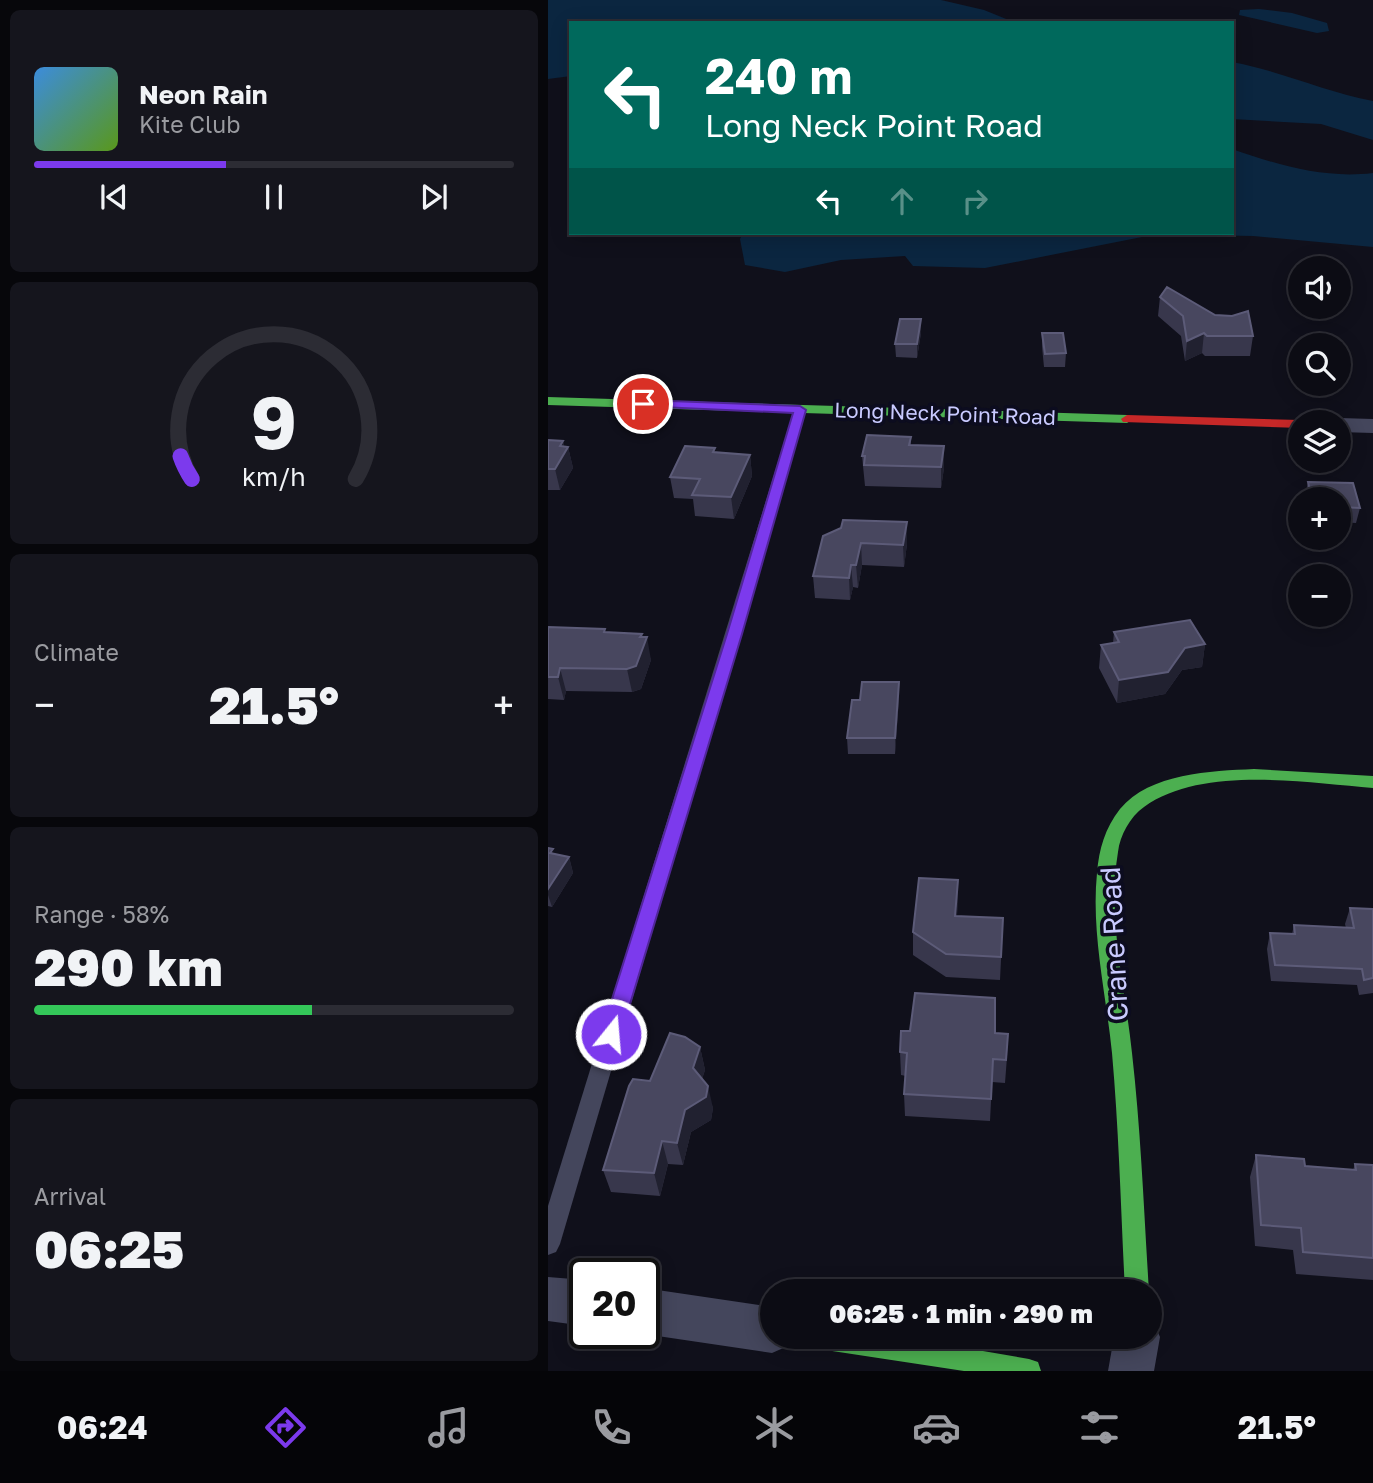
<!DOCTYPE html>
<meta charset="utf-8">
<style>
body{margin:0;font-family:"Golos Text",sans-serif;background:#15151d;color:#f1f3f6;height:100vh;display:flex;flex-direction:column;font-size:26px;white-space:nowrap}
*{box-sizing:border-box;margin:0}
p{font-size:23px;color:#9a9ba0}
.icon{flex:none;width:38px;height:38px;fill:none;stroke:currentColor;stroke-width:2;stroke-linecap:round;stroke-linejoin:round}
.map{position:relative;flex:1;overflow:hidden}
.sheet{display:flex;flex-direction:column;gap:10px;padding:10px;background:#07070b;width:548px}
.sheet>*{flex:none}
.hud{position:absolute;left:21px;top:21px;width:665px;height:214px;border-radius:0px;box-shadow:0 4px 18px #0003,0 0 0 2px #2c2c34;background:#00695c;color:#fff;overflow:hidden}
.buttons{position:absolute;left:740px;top:256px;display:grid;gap:14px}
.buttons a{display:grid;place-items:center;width:63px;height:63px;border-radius:50%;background:#0c0c14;box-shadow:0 4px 18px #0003,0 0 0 2px #2c2c34;font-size:35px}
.speed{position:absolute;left:21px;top:1258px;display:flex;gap:14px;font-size:35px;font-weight:700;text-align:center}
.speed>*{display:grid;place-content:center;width:91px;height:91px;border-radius:50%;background:#0c0c14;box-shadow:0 4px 18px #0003,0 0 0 2px #2c2c34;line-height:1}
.speed .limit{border:4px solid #111;border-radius:10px;background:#fff;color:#111}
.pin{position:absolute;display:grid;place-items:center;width:60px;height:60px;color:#fff;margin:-30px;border:4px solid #fff;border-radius:50%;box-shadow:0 2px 7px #0007}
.me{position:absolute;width:77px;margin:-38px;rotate:17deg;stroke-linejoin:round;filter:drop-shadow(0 0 5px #0008)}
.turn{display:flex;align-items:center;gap:24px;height:147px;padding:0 21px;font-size:32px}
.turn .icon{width:91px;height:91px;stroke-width:2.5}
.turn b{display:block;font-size:49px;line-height:60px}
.lanes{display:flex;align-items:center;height:66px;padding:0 21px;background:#0003;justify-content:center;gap:35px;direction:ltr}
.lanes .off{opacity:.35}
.big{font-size:52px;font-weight:800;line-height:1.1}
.sheet .widget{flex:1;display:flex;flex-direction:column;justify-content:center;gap:10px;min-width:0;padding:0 24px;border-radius:10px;background:#15151d}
.sheet .dial{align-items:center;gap:0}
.dial svg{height:182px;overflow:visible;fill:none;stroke:#2c2c34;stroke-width:7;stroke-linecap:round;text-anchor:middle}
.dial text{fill:#f1f3f6;stroke:none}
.song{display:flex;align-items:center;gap:21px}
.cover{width:84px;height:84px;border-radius:10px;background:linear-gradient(135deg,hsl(210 70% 55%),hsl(90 70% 35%))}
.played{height:7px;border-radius:4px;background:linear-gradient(90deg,#7c3aed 40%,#2c2c34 40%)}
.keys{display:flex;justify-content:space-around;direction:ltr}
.heat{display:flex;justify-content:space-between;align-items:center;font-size:38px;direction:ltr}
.charge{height:10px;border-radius:5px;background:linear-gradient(90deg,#34c759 58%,#2c2c34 0)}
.trip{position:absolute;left:212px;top:1279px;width:402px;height:70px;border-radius:35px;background:#0c0c14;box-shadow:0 4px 18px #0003,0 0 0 2px #2c2c34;font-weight:800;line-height:70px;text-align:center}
.dock{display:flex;height:112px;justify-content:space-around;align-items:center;background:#050508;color:#9a9ba0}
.dock .icon{width:49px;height:49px}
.dock .current{color:#7c3aed}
.dock b{font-size:32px;color:#f1f3f6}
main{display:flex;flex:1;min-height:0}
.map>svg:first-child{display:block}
</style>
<main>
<section class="sheet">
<div class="widget">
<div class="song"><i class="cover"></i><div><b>Neon Rain</b><p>Kite Club</p></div></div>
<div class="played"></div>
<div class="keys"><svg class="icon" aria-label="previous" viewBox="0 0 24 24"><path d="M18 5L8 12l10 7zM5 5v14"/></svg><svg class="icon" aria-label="pause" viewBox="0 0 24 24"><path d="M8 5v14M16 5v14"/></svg><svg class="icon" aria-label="next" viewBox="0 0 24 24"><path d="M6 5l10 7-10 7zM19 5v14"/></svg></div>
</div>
<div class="widget dial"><svg viewBox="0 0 100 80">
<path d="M14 69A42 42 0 1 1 86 69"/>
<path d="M14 69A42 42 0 0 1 9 59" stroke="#7c3aed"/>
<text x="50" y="56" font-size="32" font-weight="700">9</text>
<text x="50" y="72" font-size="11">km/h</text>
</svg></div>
<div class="widget"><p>Climate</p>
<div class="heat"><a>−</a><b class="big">21.5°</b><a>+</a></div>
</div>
<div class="widget"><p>Range · 58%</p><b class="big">290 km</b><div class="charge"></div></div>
<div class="widget"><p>Arrival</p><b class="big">06:25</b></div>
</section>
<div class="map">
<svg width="826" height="1371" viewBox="0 0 826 1371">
<rect width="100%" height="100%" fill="#10101b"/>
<path fill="#0b2640" d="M0 0H393L436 10 468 23H23V76L0 79Z
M711 9 744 13 779 23 781 31 769 33 691 15 692 10Z
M684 62C733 71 777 92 825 101V140L773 124 684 119Z
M684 149C730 165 776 179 825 173V247L705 236 655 235 594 237 437 268 365 266 357 256 293 260 237 272 197 265 192 239 195 233H684Z"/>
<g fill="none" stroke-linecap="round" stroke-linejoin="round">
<path fill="#44465c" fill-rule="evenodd" d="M252 406 258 410 12 1244 8 1252 0 1255V1206L246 410Z"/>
<path fill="#44465c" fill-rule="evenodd" d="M791 418 826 419V433L791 432V422H782Z
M0 1277 37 1280V1326L0 1321Z
M96 1288 224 1307V1337H244L240 1346 224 1353 96 1334Z
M602 1319 605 1321 612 1337 606 1371H560L566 1337H602Z"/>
<path fill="#4caf50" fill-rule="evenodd" d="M0 397 579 415 585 419 579 423 0 405Z
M706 769 826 776V788C758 783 655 765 596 807 582 817 572 835 570 852 559 919 577 986 584 1053 593 1132 596 1212 601 1292H577C573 1212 571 1132 564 1053 558 993 543 933 549 873 551 849 557 828 572 809 602 773 663 771 706 769Z
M259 1337H353L481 1359 490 1362 493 1371H416L271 1349 262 1346Z"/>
<path fill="#c62828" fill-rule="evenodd" d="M579 415 752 420 757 422H752V428L575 422 573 419Z"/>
</g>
<path fill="#38374c" d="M612 297 705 336 702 356H657L654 353 637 361 633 336 610 316Z
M373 333 369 358 348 357 347 344Z
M494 333 518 353 517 367H496L494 347Z
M363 437V445L396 446V468L393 488 317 486 314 456Z
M0 440 15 441 16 446 20 447 25 468 12 490H0Z
M168 452 202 455 204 476 186 519 147 516 145 499 126 498 122 477Z
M760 482 812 508 808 523 791 522V499H758L757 496Z
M359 522V544L356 567 314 565 310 588 305 587 302 600 267 598 265 576 275 536Z
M0 627 58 633 94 634 103 660 93 689 84 692 18 691 16 700 0 699Z
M566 632 657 644 654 667 634 670 617 694 569 703 551 668 553 645 565 643Z
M351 698 347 754H300L299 738Z
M0 848 6 854 21 857 25 873 4 907 0 906Z
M410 880 409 916 455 918 452 980 398 977 365 955V932Z
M802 908 825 909V993L811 995 809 985 723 981 719 949 722 933 744 934 746 925 798 928 797 924Z
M447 1033 460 1034 459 1057 457 1083 444 1082 442 1121 357 1116 356 1094 358 1076 353 1075 352 1052Z
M152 1047 157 1070 154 1079 165 1108 163 1120 143 1132 135 1165 120 1164 112 1196 63 1192 55 1170 102 1081Z
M708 1155 757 1166 805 1170 807 1164 825 1165V1280L748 1274 745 1250 707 1246 702 1177Z"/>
<path fill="#212130" d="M373 319V333L369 358V344Z
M656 333 654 353 637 361 639 341Z
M15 441 17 451 20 447 25 468 12 490 7 469 12 446Z
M396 446V468L393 488V467Z
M202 455 204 476 186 519 183 497Z
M359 522V544L356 567 355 545Z
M313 543 314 565 310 588 308 565Z
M303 565 305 587 302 600 301 578Z
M94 634 96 645 99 637 103 660 93 689 84 692 79 669Z
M657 644 654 667 634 670 617 694 569 703 571 680 637 648Z
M12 668 18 691 16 700 10 677Z
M351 682V698L347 754V738Z
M21 857 25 873 4 907 0 895V889Z
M410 880V903L407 939V916Z
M152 1047 157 1070 150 1091 145 1068Z
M160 1086 165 1108 163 1120 143 1132 135 1165 129 1143 137 1110Z
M114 1141 120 1164 112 1196 106 1173Z"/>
<path fill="#48475f" stroke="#5c5b78" stroke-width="2" d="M619 287 667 315 684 316 700 311 705 336H659L656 333 639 341 635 316 612 297Z
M352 319H373L369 344H347Z
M494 333H515L518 353 497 354Z
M319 435 363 437 361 445 396 446 393 467 316 465 317 456H314Z
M0 440 15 441 12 446 20 447 7 469H0Z
M137 446 167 448 165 452 202 455 183 497 144 495 152 479 122 477Z
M760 482 805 483 812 508 791 507V499H764Z
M295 520 359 522 355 545 313 543 308 565H303L301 578 265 576 275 536 293 528Z
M642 620 657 644 637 648 620 672 571 680 553 645 571 642 566 632Z
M0 627 57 629 56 632 94 634 92 637H99L88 666 79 669 12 668 10 677H0Z
M314 682H351L347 738H299L304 700H312Z
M0 848 5 849 2 853 21 857 0 889Z
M371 878 410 880 407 916 455 918 453 957 398 954 365 932Z
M802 908 825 909V978L816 980 814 969 727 965 722 933 747 934 746 925 806 928Z
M367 993 447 998V1033L460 1034 458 1060 445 1059 443 1099 356 1094 359 1053 352 1052 353 1031H362Z
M122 1033 137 1037 152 1047 145 1068 160 1086 158 1097 137 1110 129 1143 114 1141 106 1173 55 1170 81 1086 85 1079 102 1081Z
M708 1155 756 1159 757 1166 808 1170 807 1164 825 1165V1258L755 1252 753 1228 713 1225Z"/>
<path fill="#7c3aed" stroke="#51269a" stroke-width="2" d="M95 400 252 406 258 410 194 634 73 1034 70 1041 63 1043 56 1041 53 1034 179 634 245 413 90 406 89 404Z"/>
<g text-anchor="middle" stroke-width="7" stroke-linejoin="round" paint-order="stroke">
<g font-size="21" fill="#c9caff" stroke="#0c0c1f">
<text transform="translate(397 414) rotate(2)" y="7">Long Neck Point Road</text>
</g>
<g font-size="28" fill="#c9caff" stroke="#0c0c1f">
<text transform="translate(566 944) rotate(-93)" y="10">Crane Road</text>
</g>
</g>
</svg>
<div class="buttons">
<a><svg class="icon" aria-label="sound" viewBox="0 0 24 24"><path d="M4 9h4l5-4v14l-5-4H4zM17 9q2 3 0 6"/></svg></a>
<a><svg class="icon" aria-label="search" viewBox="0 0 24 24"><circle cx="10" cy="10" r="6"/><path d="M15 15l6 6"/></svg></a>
<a><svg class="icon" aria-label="layers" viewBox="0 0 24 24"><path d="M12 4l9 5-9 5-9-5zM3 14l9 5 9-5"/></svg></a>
<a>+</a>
<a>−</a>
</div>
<div class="speed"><div class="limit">20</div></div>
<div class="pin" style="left:95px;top:404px;background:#d93025"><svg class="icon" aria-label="arrive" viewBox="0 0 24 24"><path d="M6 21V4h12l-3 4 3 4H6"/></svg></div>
<svg class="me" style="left:63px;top:1034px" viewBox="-20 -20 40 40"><circle r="17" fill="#7c3aed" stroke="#fff" stroke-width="3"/><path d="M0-11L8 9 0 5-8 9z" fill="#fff"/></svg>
<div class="trip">06:25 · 1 min · 290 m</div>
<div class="hud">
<div class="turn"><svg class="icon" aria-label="left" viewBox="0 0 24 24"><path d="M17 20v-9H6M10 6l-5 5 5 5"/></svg><div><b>240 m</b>Long Neck Point Road</div></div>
<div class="lanes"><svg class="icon" aria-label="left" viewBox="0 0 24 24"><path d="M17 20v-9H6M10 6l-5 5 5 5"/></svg><svg class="icon off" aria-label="ahead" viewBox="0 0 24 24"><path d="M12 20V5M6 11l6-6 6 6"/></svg><svg class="icon off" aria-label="right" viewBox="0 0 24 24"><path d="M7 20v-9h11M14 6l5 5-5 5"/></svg></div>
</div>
</div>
</main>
<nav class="dock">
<b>06:24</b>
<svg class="icon current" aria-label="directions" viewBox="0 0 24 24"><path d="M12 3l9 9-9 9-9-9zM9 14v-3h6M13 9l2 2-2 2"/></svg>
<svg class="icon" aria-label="music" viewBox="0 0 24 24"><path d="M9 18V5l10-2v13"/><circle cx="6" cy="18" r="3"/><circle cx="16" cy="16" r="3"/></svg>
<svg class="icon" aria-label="phone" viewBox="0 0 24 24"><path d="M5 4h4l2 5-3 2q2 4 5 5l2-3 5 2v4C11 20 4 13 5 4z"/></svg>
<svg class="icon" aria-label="climate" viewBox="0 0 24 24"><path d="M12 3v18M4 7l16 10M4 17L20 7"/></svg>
<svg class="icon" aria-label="car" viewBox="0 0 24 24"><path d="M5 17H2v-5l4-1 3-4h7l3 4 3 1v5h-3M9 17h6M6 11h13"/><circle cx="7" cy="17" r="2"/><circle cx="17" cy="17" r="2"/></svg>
<svg class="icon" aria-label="filters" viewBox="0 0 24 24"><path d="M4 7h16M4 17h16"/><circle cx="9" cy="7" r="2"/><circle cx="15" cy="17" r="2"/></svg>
<b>21.5°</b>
</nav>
